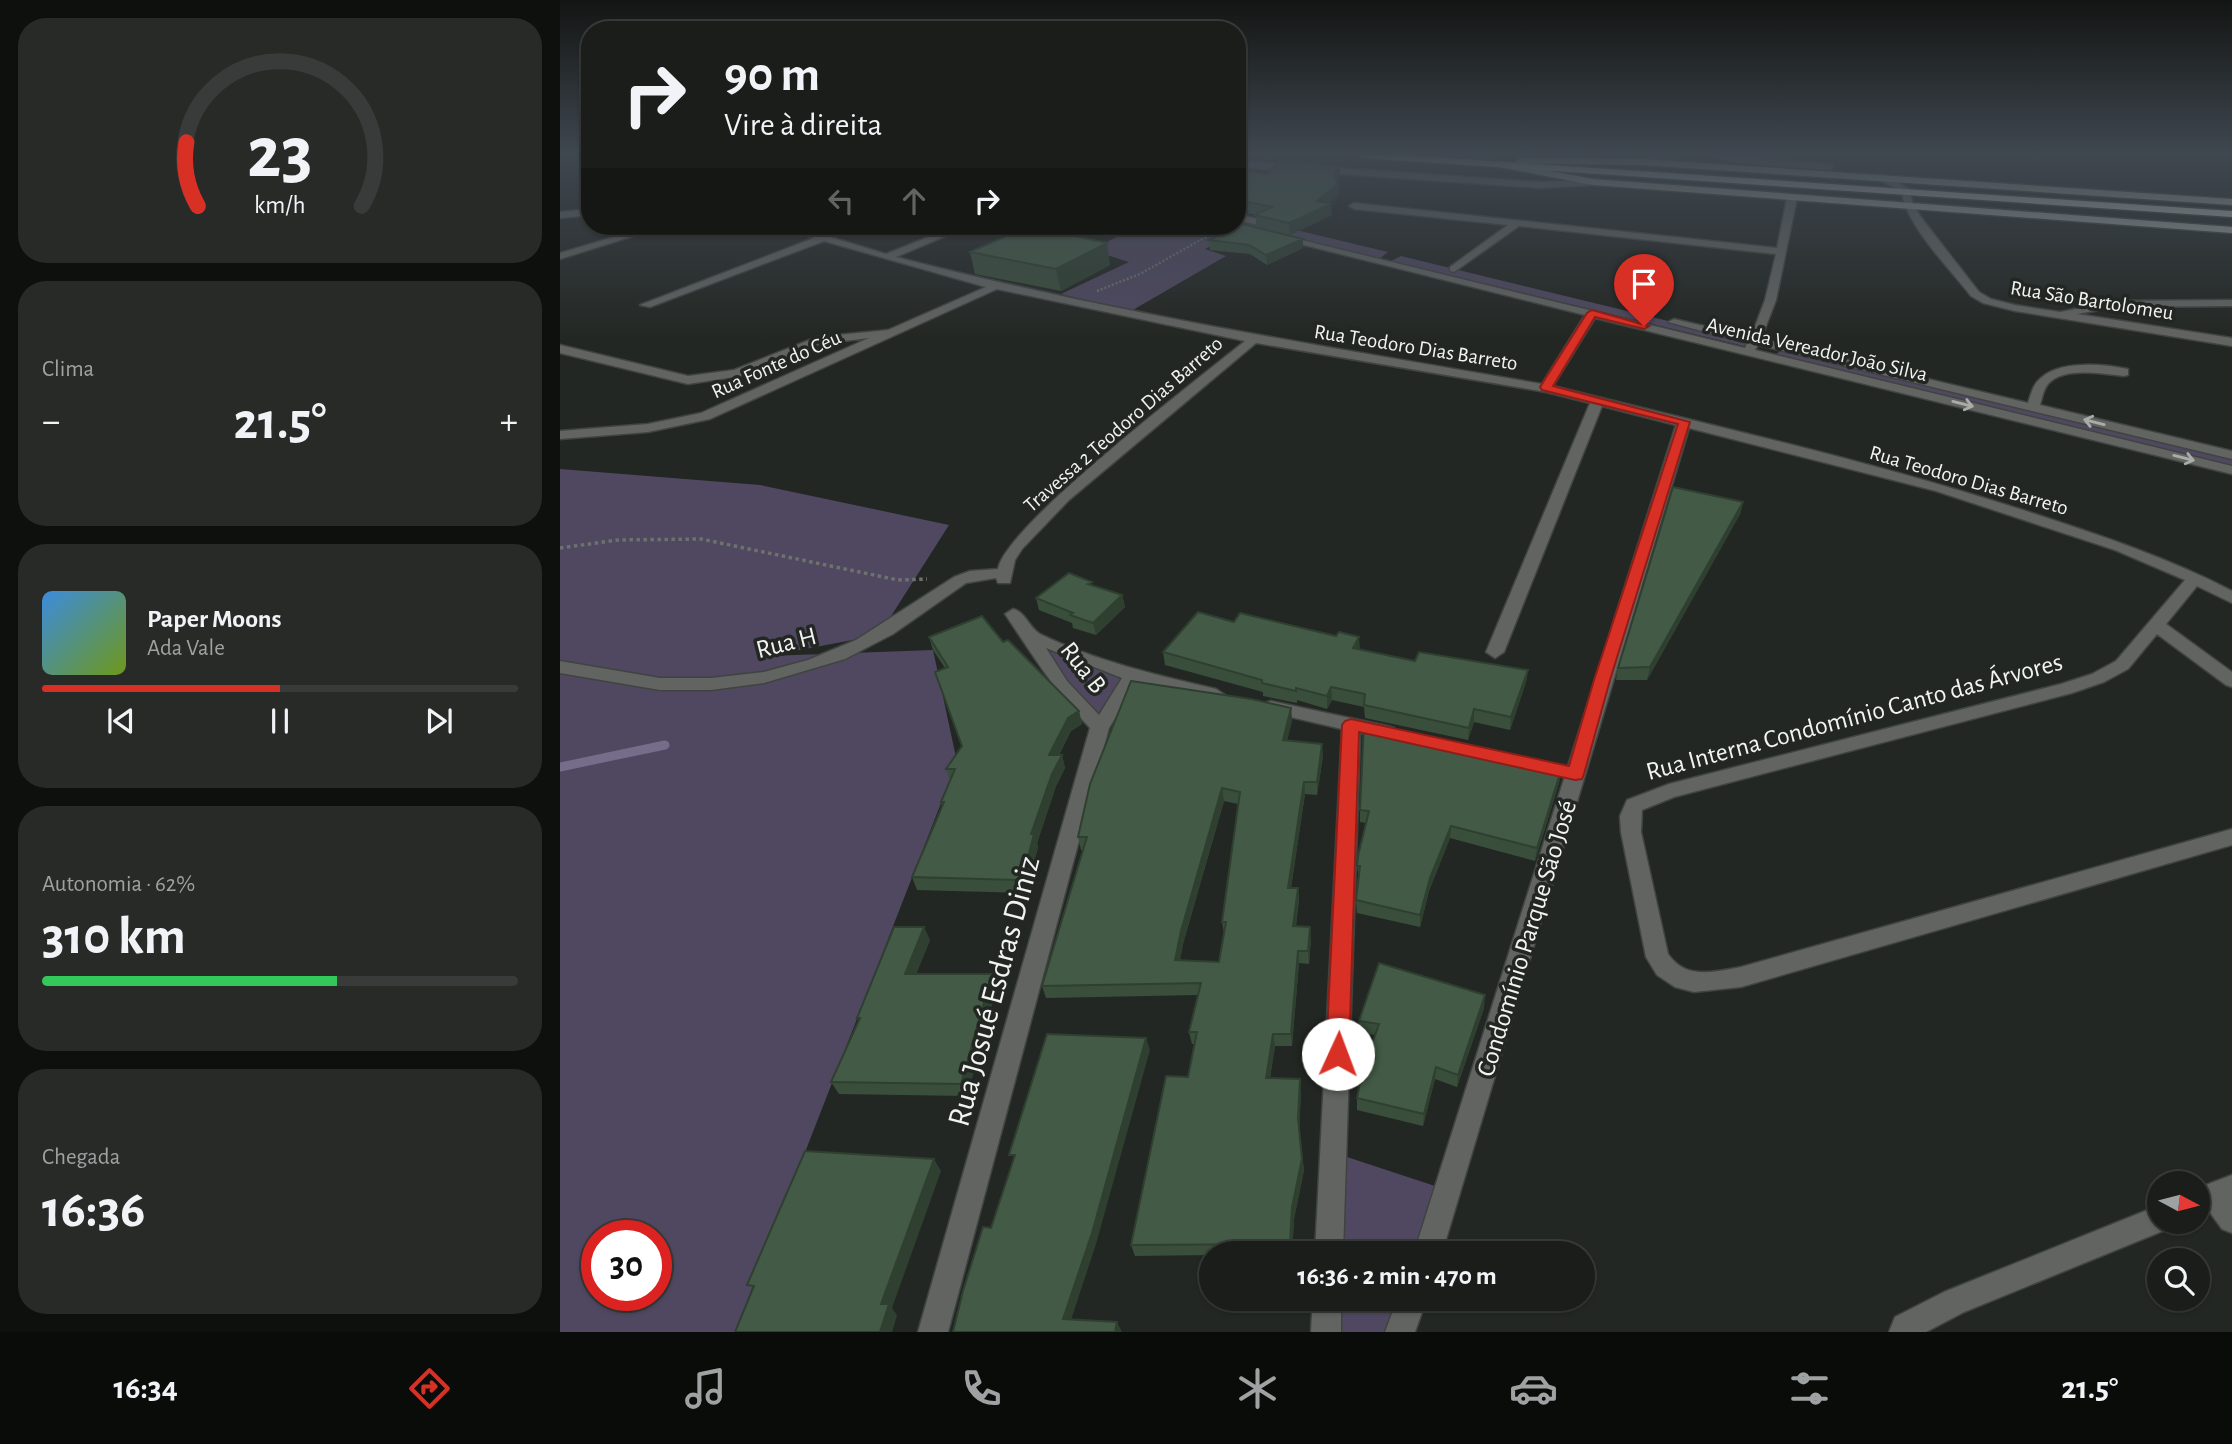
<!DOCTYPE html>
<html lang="pt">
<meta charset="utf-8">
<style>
body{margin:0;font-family:"Alegreya Sans",sans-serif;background:#272a27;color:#f1f3f6;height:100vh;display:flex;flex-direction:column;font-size:26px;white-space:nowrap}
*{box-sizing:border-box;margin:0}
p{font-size:23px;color:#9fa2a2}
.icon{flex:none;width:38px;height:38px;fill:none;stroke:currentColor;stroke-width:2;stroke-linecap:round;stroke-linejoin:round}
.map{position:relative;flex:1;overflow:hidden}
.side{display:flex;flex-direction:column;gap:18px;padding:18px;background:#0e100e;width:560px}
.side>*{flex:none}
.top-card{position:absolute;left:21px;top:21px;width:665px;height:214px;border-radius:28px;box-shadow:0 2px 5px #0004,0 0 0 2px #383b39;background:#1a1d1a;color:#f1f3f6;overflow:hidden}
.needle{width:46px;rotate:97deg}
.tools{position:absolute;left:1587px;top:1171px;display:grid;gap:14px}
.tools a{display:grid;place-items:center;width:63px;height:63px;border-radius:50%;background:#1a1d1a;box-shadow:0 2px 5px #0004,0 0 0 2px #383b39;font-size:35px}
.speed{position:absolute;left:21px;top:1220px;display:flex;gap:14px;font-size:35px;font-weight:700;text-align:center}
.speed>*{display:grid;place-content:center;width:91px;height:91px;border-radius:50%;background:#1a1d1a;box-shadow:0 2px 5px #0004,0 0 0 2px #383b39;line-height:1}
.speed .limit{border:10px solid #d22;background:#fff;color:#111}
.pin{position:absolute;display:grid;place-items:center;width:60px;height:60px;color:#fff;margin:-72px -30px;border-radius:50% 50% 50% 0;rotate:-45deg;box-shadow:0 0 7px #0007}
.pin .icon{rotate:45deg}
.me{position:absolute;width:77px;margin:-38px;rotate:2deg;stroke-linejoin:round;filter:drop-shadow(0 0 5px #0008)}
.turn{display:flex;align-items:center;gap:24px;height:147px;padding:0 28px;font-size:32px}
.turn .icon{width:91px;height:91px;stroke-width:2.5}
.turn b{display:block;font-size:49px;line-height:60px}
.lanes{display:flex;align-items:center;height:66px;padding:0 28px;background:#0003;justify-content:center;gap:35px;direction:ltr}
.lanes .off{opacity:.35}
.big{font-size:52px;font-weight:700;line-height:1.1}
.side .tile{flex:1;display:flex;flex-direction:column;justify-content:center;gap:10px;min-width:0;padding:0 24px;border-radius:28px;background:#272a27}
.side .dial{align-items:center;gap:0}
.dial svg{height:182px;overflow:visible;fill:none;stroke:#383b39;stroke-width:7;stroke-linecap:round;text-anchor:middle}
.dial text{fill:#f1f3f6;stroke:none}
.song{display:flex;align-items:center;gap:21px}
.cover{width:84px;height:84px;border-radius:10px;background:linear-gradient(135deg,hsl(210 70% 55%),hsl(80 70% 35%))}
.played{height:7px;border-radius:4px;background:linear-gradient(90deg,#d93025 50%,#383b39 50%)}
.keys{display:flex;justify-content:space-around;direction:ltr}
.heat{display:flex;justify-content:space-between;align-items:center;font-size:38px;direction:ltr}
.charge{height:10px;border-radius:5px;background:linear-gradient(90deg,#34c759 62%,#383b39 0)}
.trip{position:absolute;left:639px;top:1241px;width:396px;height:70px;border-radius:35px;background:#1a1d1a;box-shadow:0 2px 5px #0004,0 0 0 2px #383b39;font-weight:700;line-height:70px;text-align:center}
.tabs{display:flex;height:112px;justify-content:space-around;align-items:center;background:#0a0c0a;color:#9fa2a2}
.tabs .icon{width:49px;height:49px}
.tabs .selected{color:#d93025}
.tabs b{font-size:32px;color:#f1f3f6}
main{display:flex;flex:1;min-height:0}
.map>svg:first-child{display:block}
</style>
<main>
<section class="side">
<div class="tile dial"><svg viewBox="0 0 100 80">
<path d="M14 69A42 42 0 1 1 86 69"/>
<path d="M14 69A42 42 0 0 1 9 41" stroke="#d93025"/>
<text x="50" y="56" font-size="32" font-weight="700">23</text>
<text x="50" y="72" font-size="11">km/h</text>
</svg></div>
<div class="tile"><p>Clima</p>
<div class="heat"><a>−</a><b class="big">21.5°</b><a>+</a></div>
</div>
<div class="tile">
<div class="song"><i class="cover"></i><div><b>Paper Moons</b><p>Ada Vale</p></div></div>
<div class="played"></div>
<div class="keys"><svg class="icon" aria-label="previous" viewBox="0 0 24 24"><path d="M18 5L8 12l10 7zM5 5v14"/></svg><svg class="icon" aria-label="pause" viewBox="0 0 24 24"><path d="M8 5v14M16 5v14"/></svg><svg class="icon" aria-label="next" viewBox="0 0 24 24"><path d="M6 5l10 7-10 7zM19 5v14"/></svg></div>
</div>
<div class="tile"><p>Autonomia · 62%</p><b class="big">310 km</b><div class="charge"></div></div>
<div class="tile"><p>Chegada</p><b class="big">16:36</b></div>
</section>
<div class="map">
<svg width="1672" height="1332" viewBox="0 0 1672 1332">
<rect width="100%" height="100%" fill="#232723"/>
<path fill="#4f4860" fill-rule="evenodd" d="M677 216 828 252 819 259 677 224Z
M578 226H648L677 233 645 249 666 256 571 311 501 294 569 262 531 250Z
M841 256 1203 344 1196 349 831 261Z
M1224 349 1672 457V467L1216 354Z
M0 469 200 485 389 525 319 635 208 656 373 650 397 762 175 1332H0ZM37 1236H96V1295H37Z
M483 647 561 679 534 720Z
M787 1157 878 1187 855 1253H783Z
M781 1299H839L828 1332H780Z"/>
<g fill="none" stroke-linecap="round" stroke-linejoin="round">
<path stroke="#756d89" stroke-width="9" d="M0 767 105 745"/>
<g stroke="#404440" stroke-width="3">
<path id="minor" d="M1097 155H1108L1083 165 1079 162Z
M1148 155 1270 164 1274 167 1270 170 1179 163Z
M677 161 982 182 1033 179 1037 182 1033 185 982 188 677 167Z
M1318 175H1324L1349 189 1353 205 1363 220 1419 292 1431 299 1455 305 1500 312 1556 301 1672 300V306L1556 307 1517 314 1672 338V346L1455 311 1423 303 1411 296C1390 269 1346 225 1342 192L1318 179Z
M1232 195 1237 198 1216 300 1201 339 1468 403C1471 394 1473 384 1481 378 1500 360 1544 364 1568 369V375L1564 376C1544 374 1503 366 1488 384 1483 390 1482 399 1480 405L1672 451V459L1198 345 1195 350 1672 466V474L1035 318 993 386C1153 426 1317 462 1475 514 1542 536 1609 558 1672 591V603L1637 586 1606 624 1672 672V687L1666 685 1597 634 1568 669 1544 682 1512 693 1114 797 1082 810 1081 832 1108 954C1126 980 1153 972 1181 967L1672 829V845L1181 987 1134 992 1115 987 1097 975 1086 957 1061 832 1060 816 1067 800 1109 784 1501 684 1532 674 1556 661 1625 580 1555 550 1376 491 1129 428 882 1253H854L1116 425 1042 406 944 652 935 658 926 652 1030 403 986 392 696 343 509 500 462 549 455 560 450 583H438L436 578 406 583 333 634 285 659 204 683 151 690H100L0 673V661L100 678H151L204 672 248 660 296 640 394 577 410 571 438 569C445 526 642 376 685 341L437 289 150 419 88 432 0 439V431L88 424 141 413 309 338 259 344 181 376 128 384 0 353V345L128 376 174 370 257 337 328 330 426 287 264 241 90 307 80 305 254 238 220 226H234L326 254 396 226H409L336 257C549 312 766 347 982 384L1025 315 716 238 721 235 1185 348 1187 343 1108 322 1114 319 1191 337 1205 300 1216 254 959 226 894 272 890 271V267L948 225 794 209 789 206 794 203 1217 248 1227 198Z
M30 209V215L0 218V212Z
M677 214 722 225 724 227 719 230 677 220Z
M91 226H105L0 259V253Z
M446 226H460L443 231 441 229Z
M453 609C466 612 469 628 480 634 536 661 596 675 656 689L665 695 656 701 577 683 549 728 388 1332H358L530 728C496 693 472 654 445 614ZM486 648 562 678 539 715 507 681Z
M711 701 827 726 834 728 836 733 834 738 827 740 800 733 783 1253H755L782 729 705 711 702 707 705 703Z
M1672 1175V1233L1662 1229 1649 1211 1638 1216V1188Z
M1600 1205V1222H1612L1610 1228 1404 1312 1366 1332H1329L1335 1317 1384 1292Z
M753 1298H781V1332H751Z
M838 1298H867L855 1332H825Z"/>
</g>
<g stroke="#404440" stroke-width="3">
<path id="major" d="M959 158 1083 159 1672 199V205L1083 165 956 163Z
M937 161 1033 179 1672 227V233L1033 185 934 166Z"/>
</g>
<g stroke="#404440" stroke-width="3">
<path id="highway" d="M798 155H841L1672 211V217L803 158Z"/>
</g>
<path stroke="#6e726e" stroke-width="2.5" stroke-dasharray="2 2" stroke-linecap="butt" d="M537 291 580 274 660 229"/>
<path stroke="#6e726e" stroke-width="3.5" stroke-dasharray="3.5 3.5" stroke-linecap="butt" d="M0 548 58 540 141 539 338 580 367 579"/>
<use href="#minor" fill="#626462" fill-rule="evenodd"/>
<use href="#major" fill="#9da29e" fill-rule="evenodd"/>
<use href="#highway" fill="#b5bbb5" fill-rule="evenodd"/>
</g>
<path fill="#3a4e3c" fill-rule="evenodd" d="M677 173 780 177 777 182 778 184 779 195 769 203 772 215 730 235 696 227V215L677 211Z
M540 226H571L560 231Z
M657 226H670L743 248 707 265 690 254 650 250 649 240 660 235 657 233Z
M410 252 550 265 501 291 415 274Z
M1183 502 1180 514 1087 680H1056L1058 668Z
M533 586 562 595 565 607 536 635 513 628 512 623 479 610 476 598Z
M674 622 855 661 968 670 966 682 950 730 914 722 908 740 805 718 804 707 772 700 767 709 737 700V703L703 696V692L605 665 603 652Z
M369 637 443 642 519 711 522 724 511 731 499 755H502L505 768 496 786 477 843 478 847 466 893 357 890 352 877 382 807 381 802 390 781 386 769 402 746 385 668 373 650Z
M731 708 732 720 727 741 763 756 757 795 745 794 731 888H738L739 900 736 926 751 939 749 964 739 963 732 1046H715L710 1078 741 1091 739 1129 744 1170 734 1219 732 1253H651V1255L575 1256 571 1245 628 1077 635 1044H632L629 1032 638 995 486 998 482 986 523 850H521L518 837ZM664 801 678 804 662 922 664 933 659 962 620 960 623 944Z
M1001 770 999 783 975 861 890 838 869 891 860 927 797 913 796 900 799 878 797 866 806 823 800 822V810Z
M370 940 356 974 437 986 407 1096 279 1094 271 1082 299 1021 297 1018Z
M924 1008 897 1087 875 1079 863 1126 797 1110V1098L815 1035 800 1033 799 1021Z"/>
<path fill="#2f4031" d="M779 166 780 177 775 187 778 184 779 195 764 207 771 204 772 215 730 235 729 223 757 201 774 177Z
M559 226H571L560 231Z
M743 239V248L707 265 706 255Z
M547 243 550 265 501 291 496 269Z
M1183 502 1180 514 1087 680 1090 667Z
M562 595 565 607 536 635 533 623Z
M799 637 800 649 793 648Z
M968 670 966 682 950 730 951 717Z
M771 687 772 700 767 709V696Z
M731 708 732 720 724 753 723 740Z
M914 709V722L908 740 909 728Z
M519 711 522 724 511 731 492 767 489 755 508 718Z
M762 744 763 756 757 795V782Z
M502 755 505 768 496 786 477 843 478 847 466 893 462 880 471 834 492 774Z
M1001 770 999 783 975 861 977 848Z
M744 782 745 794 729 901 728 888Z
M662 788 664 801 623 944 618 973 615 960 621 931Z
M891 826 890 838 869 891 860 927V915L870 878Z
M738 888 739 900 734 939 733 926Z
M364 927 370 940 351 987 345 974Z
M750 927 751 939 749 964 748 951Z
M738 951 739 963 732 1046 731 1034Z
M432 974 437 986 407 1096 401 1084Z
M925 995 924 1008 897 1087 898 1075Z
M713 1034 715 1046 708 1090 706 1078Z
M586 1038 590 1050 536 1244 508 1329 503 1319Z
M876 1067 875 1079 863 1126 864 1114Z
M740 1079 741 1091 739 1129 738 1118Z
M374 1159 381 1171 332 1308 337 1315 332 1332H320L321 1304Z
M742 1159 744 1170 734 1219 732 1253 730 1244 732 1207Z
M557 1322 562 1332H555Z"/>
<path fill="#435b46" stroke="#2f4031" stroke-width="2" fill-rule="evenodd" d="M719 162 779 166 774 177 778 184 757 201 771 204 729 223 695 215 712 207 677 200V173L685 171 707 174Z
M682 224 743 239 706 255 689 245 649 240 667 231 660 226 676 227Z
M469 226 547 243 496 269 410 252Z
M1113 487 1183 502 1090 667 1058 668Z
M509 573 532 582 528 584 562 595 533 623 510 615 513 613 476 598Z
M638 612 674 622 680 613 776 636 779 632 799 637 793 648 855 661 859 652 968 670 951 717 914 709 909 728 804 705 805 694 771 687 767 696 736 688V691L702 683V680L603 652Z
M422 616 443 642 448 640 519 711 508 718 489 755H502L492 774 471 834H474L462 880 352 877 384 802H381L395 769H386L402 746 375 672 388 667 369 637Z
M571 681 691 699 731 708 723 740 762 744 757 782H744L728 888H738L733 926 750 927 748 951H738L731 1034H713L706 1078 740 1079 738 1118 742 1159 732 1207 730 1244 571 1245 606 1076 628 1077 637 1032H629L641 983 482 986 527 837H518L530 784ZM662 788 680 792 662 922H666L659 962 615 960 621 931Z
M804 724 1001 770 977 848 891 826 870 878 860 915 796 900 800 866H797L798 856 809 811 800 810Z
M334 927H364L345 974H432L401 1084 271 1082 300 1018H297Z
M819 963 925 995 898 1075 876 1067 864 1114 797 1098 802 1072 819 1024 799 1021Z
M487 1034 586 1038 532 1233 503 1319 557 1322 555 1332H393L403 1291 423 1227 431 1228 455 1155H449Z
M245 1151 374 1159 321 1304H329L320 1332H175L194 1286 187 1285Z"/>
<defs><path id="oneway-shaft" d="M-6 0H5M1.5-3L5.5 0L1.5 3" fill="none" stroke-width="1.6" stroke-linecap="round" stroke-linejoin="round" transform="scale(1.75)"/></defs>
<g stroke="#aaacaa">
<use href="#oneway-shaft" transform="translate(1403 404) rotate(14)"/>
<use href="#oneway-shaft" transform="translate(1534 422) rotate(-166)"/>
<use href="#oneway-shaft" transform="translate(1624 458) rotate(14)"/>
</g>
<linearGradient id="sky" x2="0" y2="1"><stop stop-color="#131513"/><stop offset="0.45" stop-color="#3f4750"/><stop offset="1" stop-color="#3f4750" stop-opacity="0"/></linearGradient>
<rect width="1672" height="341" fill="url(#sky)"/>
<path fill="#d93025" stroke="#8d1f18" stroke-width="2" d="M1032 310 1089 326 1084 329 1035 317 993 386 1130 422 1050 680 1024 774 1022 779 1015 780 799 732 789 1054 785 1061 778 1064 770 1061 766 1054 782 725 785 721 791 719 1009 766 1034 680 1118 424 982 390 980 387 1027 313Z"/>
<g text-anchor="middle" stroke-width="7" stroke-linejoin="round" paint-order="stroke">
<g font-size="21" fill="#f1f4f1" stroke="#232723">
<text transform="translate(1532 300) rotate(9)" y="7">Rua São Bartolomeu</text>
<text transform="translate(856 347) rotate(9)" y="7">Rua Teodoro Dias Barreto</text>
<text transform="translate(1257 349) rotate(13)" y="7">Avenida Vereador João Silva</text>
<text transform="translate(216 364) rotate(-24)" y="7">Rua Fonte do Céu</text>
<text transform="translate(563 424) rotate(-41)" y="7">Travessa 2 Teodoro Dias Barreto</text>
<text transform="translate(1409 480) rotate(16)" y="7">Rua Teodoro Dias Barreto</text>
</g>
<g font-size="26" fill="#f1f4f1" stroke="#232723">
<text transform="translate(226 642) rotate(-14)" y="9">Rua H</text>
<text transform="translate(524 667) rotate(52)" y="9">Rua B</text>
<text transform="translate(1294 716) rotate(-15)" y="9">Rua Interna Condomínio Canto das Árvores</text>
<text transform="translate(966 938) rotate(-73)" y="9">Condomínio Parque São José</text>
</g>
<g font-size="32" fill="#f1f4f1" stroke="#232723">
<text transform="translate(433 991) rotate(-75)" y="11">Rua Josué Esdras Diniz</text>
</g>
</g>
</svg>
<div class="tools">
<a><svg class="needle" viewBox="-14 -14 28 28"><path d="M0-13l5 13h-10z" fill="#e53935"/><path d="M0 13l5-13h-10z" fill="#9fa2a2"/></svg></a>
<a><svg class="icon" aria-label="search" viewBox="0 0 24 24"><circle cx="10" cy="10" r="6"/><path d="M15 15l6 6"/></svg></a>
</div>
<div class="speed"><div class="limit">30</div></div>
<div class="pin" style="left:1084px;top:326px;background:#d93025"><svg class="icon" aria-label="arrive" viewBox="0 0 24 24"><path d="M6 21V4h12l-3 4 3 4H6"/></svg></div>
<svg class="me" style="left:778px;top:1054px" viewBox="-20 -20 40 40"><circle r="19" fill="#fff"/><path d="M0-13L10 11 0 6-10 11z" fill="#d93025"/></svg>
<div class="trip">16:36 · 2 min · 470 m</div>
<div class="top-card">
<div class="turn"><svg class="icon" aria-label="right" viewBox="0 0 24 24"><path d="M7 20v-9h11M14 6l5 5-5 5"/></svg><div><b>90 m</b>Vire à direita</div></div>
<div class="lanes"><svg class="icon off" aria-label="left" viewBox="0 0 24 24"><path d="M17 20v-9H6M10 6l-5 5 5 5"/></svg><svg class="icon off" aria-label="ahead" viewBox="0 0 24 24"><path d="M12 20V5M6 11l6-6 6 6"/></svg><svg class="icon" aria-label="right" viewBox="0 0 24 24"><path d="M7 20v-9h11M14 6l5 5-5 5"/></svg></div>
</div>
</div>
</main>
<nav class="tabs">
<b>16:34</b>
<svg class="icon selected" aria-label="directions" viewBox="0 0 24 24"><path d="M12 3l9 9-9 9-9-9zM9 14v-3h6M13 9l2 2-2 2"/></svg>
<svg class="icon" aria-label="music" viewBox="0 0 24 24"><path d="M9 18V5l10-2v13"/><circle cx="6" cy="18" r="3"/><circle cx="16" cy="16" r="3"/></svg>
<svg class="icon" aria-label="phone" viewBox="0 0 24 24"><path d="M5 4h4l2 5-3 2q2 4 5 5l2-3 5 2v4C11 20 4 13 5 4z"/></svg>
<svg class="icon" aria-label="climate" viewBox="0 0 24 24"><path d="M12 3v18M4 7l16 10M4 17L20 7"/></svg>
<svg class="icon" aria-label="car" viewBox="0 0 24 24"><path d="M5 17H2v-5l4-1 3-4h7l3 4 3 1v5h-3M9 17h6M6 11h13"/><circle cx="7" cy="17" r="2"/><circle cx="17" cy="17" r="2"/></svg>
<svg class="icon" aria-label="filters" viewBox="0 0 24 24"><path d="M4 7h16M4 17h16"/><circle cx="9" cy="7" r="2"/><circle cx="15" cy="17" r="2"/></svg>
<b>21.5°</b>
</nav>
